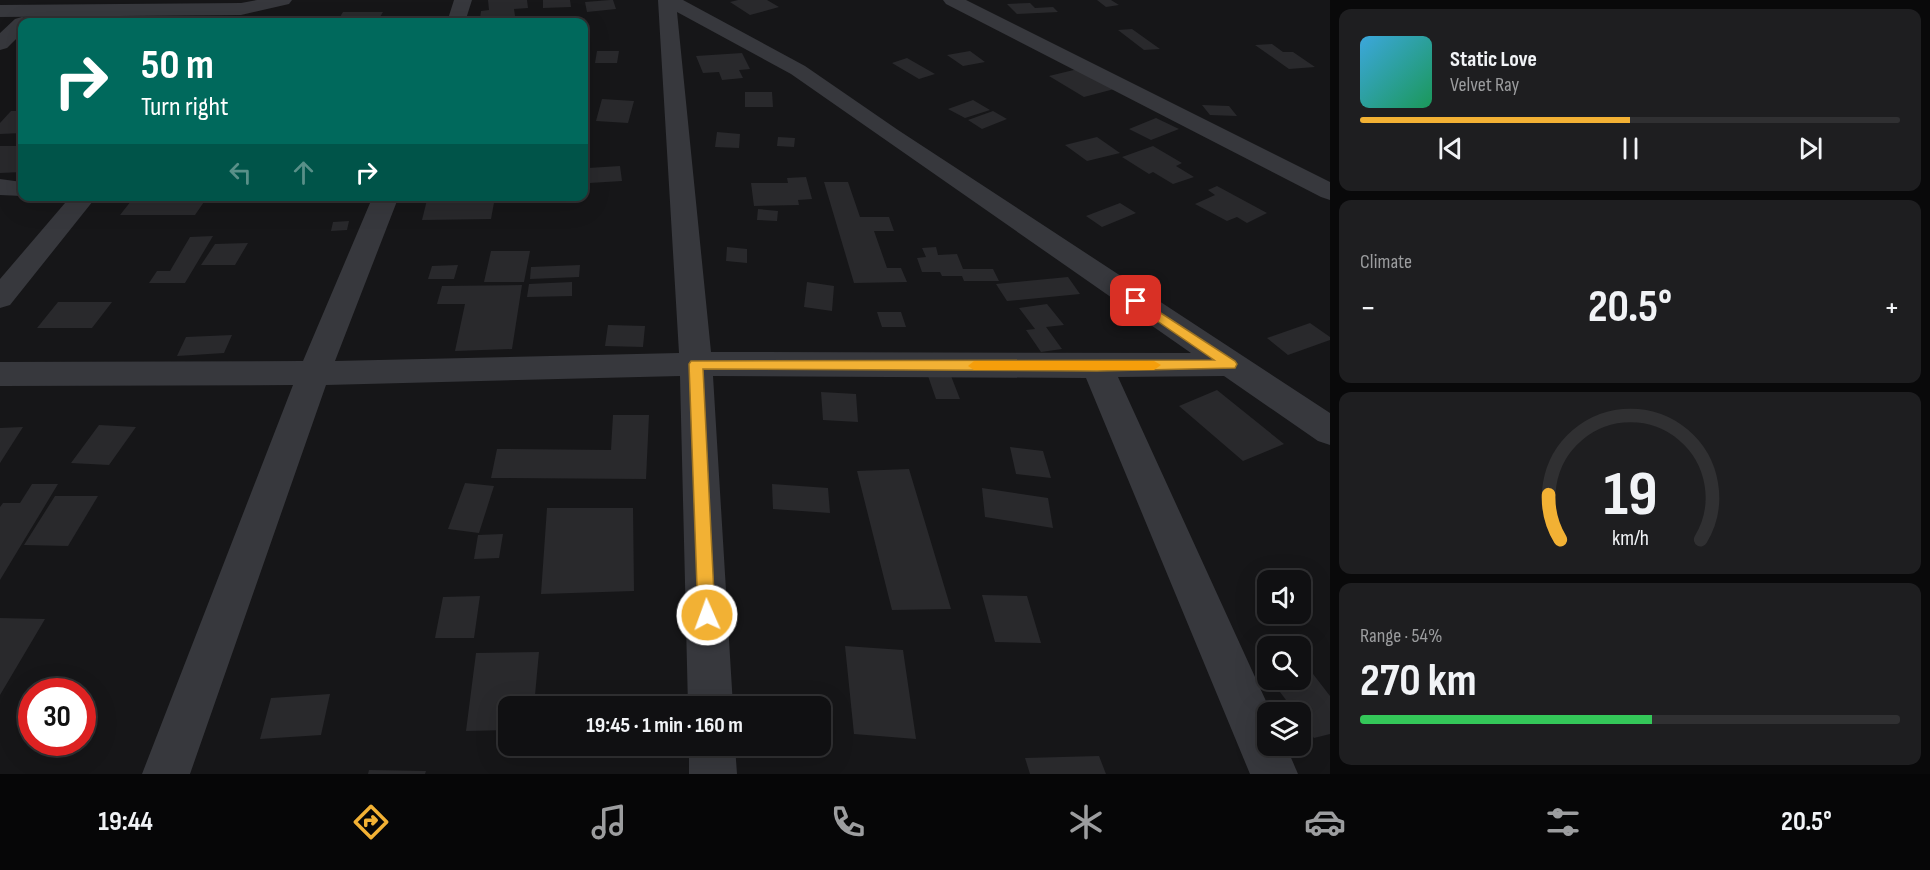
<!DOCTYPE html>
<meta charset="utf-8">
<style>
body{margin:0;font-family:"Sofia Sans Condensed",sans-serif;background:#1e1e20;color:#f1f3f6;height:100vh;display:flex;flex-direction:column;font-size:22px;white-space:nowrap}
*{box-sizing:border-box;margin:0}
p{font-size:20px;color:#9c9d9f}
.icon{flex:none;width:33px;height:33px;fill:none;stroke:currentColor;stroke-width:2;stroke-linecap:round;stroke-linejoin:round}
.map{position:relative;flex:1;overflow:hidden}
.panel{display:flex;flex-direction:column;gap:9px;padding:9px;background:#09090a;width:600px}
.panel>*{flex:none}
.hud{position:absolute;left:18px;top:18px;width:570px;height:183px;border-radius:12px;box-shadow:0 6px 24px #0002,0 0 0 2px #303032;background:#00695c;color:#fff;overflow:hidden}
.tools{position:absolute;left:1257px;top:570px;display:grid;gap:12px}
.tools a{display:grid;place-items:center;width:54px;height:54px;border-radius:12px;background:#101012;box-shadow:0 6px 24px #0002,0 0 0 2px #303032;font-size:30px}
.speed{position:absolute;left:18px;top:678px;display:flex;gap:12px;font-size:30px;font-weight:700;text-align:center}
.speed>*{display:grid;place-content:center;width:78px;height:78px;border-radius:50%;background:#101012;box-shadow:0 6px 24px #0002,0 0 0 2px #303032;line-height:1}
.speed .limit{border:9px solid #d22;background:#fff;color:#111}
.pin{position:absolute;display:grid;place-items:center;width:51px;height:51px;color:#fff;margin:-26px;border-radius:12px;box-shadow:0 3px 9px #0006}
.me{position:absolute;width:66px;margin:-33px;rotate:358deg;stroke-linejoin:round;filter:drop-shadow(0 0 4px #0008)}
.turn{display:flex;align-items:center;gap:21px;height:126px;padding:0 24px;font-size:27px}
.turn .icon{width:78px;height:78px;stroke-width:2.5}
.turn b{display:block;font-size:42px;line-height:51px}
.lanes{display:flex;align-items:center;height:57px;padding:0 24px;background:#0003;justify-content:center;gap:30px;direction:ltr}
.lanes .off{opacity:.35}
.big{font-size:45px;font-weight:700;line-height:1.1}
.panel .card{flex:1;display:flex;flex-direction:column;justify-content:center;gap:9px;min-width:0;padding:0 21px;border-radius:12px;background:#1e1e20}
.panel .dial{align-items:center;gap:0}
.dial svg{height:156px;overflow:visible;fill:none;stroke:#303032;stroke-width:7;stroke-linecap:round;text-anchor:middle}
.dial text{fill:#f1f3f6;stroke:none}
.song{display:flex;align-items:center;gap:18px}
.cover{width:72px;height:72px;border-radius:9px;background:linear-gradient(135deg,hsl(200 70% 55%),hsl(150 70% 35%))}
.played{height:6px;border-radius:3px;background:linear-gradient(90deg,#f2b134 50%,#303032 50%)}
.keys{display:flex;justify-content:space-around;direction:ltr}
.heat{display:flex;justify-content:space-between;align-items:center;font-size:33px;direction:ltr}
.charge{height:9px;border-radius:4px;background:linear-gradient(90deg,#34c759 54%,#303032 0)}
.trip{position:absolute;left:498px;top:696px;width:333px;height:60px;border-radius:12px;background:#101012;box-shadow:0 6px 24px #0002,0 0 0 2px #303032;font-weight:700;line-height:60px;text-align:center}
.menu{display:flex;height:96px;justify-content:space-around;align-items:center;background:#060607;color:#9c9d9f}
.menu .icon{width:42px;height:42px}
.menu .current{color:#f2b134}
.menu b{font-size:27px;color:#f1f3f6}
main{display:flex;flex:1;min-height:0}
.map>svg:first-child{display:block}
</style>
<main>
<div class="map">
<svg width="1330" height="774" viewBox="0 0 1330 774">
<rect width="100%" height="100%" fill="#161618"/>
<path fill="#29292c" d="M488 0H527L528 8 514 9 515 16 480 19 481 11 489 10Z
M543 0H570L571 7 543 8Z
M610 0H613L616 9 587 12 585 2Z
M738 0H767L779 7 750 15 730 2Z
M1097 0H1111L1119 5 1106 7Z
M1030 3 1035 8 1053 7 1058 12 1017 14 1007 4Z
M343 12H383L377 22H337Z
M1132 29 1160 49 1144 50 1118 30Z
M1272 44 1283 52H1293L1315 67 1289 69 1255 45Z
M597 51H619L617 63H595Z
M970 51 985 62 963 66 947 55Z
M742 53 750 69 739 70 743 78 722 80 719 72 703 73 696 56Z
M907 58 935 74 919 79 892 63Z
M1082 68 1118 88 1084 97 1049 76Z
M745 92H772L773 107H745Z
M602 99 634 101 628 123 596 121Z
M973 100 990 110 965 118 948 109Z
M1202 105 1229 106 1237 116 1210 115Z
M11 111H22V133L0 134V123Z
M993 111 1007 119 982 129 968 120Z
M1156 118 1179 129 1151 140 1129 129Z
M717 132 740 134 739 148 715 147Z
M778 137 795 138 794 147 777 146Z
M1097 137 1120 153 1087 161 1065 145Z
M0 146H22V172L0 173Z
M1153 146 1182 163 1176 166 1194 177 1173 184 1153 172 1149 174 1122 157Z
M620 166 622 181 589 183 588 168Z
M806 177 812 199 798 200 799 205 754 206 751 183H788L787 178Z
M824 182H848L860 217H889L894 231H874L887 268H901L907 282 854 283Z
M1217 186 1267 213 1247 223 1237 217 1227 221 1195 204 1215 195 1208 190Z
M135 196H208L195 215H120Z
M428 196 495 197 491 219 422 220Z
M1120 203 1136 213 1102 227 1086 216Z
M758 209 778 211 777 221 757 220Z
M349 221 347 230 331 231 333 222Z
M213 236 185 283H149L157 271H170L190 237Z
M248 243 235 265H201L215 244Z
M727 247 747 249V263L726 261Z
M936 247 938 255 957 254 963 269H993L999 281H964L962 276H942L940 272H922L917 258 926 257 922 248Z
M491 251H530L524 282H484Z
M458 265 454 279H428L432 266Z
M580 265 579 277 530 279 531 267Z
M1068 277 1080 294 1007 301 996 284Z
M572 282V296L527 297 529 284Z
M807 282 834 286 832 311 804 307Z
M522 285 512 349 455 351 465 304H437L442 286Z
M58 302H112L92 328H37Z
M1047 304 1064 325 1046 327 1062 349 1041 352 1026 330 1035 329 1019 308Z
M877 312H901L906 327H882Z
M1310 323 1330 337V340L1288 355 1267 338Z
M608 325 645 326 643 347 605 346Z
M232 335 224 353 177 356 186 337Z
M928 376H951L960 399H936Z
M1217 390 1284 444 1243 461 1179 406Z
M821 392 856 394 858 422 823 420Z
M613 415H649L646 479 491 478 497 449 611 450Z
M99 425 136 427 109 465 71 463Z
M23 427 0 463V428Z
M1010 447 1043 451 1051 478 1016 474Z
M909 469 951 609 892 610 857 471Z
M465 483 494 486 479 533 448 529Z
M32 484H58L0 580V507L3 503H20Z
M772 484 828 488 830 513 773 509Z
M982 488 1048 498 1053 528 985 517Z
M55 496H98L68 546 24 545Z
M547 508H633L634 591 541 594Z
M503 534 499 558 474 559 478 535Z
M982 595 1027 596 1041 643 995 642Z
M480 596 474 638H435L443 597Z
M0 618 45 619 0 695Z
M845 646 903 650 916 739 854 734Z
M539 652 534 706H508V730L466 731 476 653Z
M1300 661H1303L1330 696V734L1314 738 1300 720V712H1295L1271 680H1300Z
M330 694 321 735 260 739 271 698Z
M1099 756 1106 774H1030L1025 758Z
M369 770 426 771 425 774H368Z"/>
<g fill="none" stroke-linecap="round" stroke-linejoin="round">
<path fill="#37383d" fill-rule="evenodd" d="M257 0H292L289 4 241 15 0 17V5L241 3Z
M454 0H472L465 22H447Z
M658 0H683L805 66 898 130 1330 413V445L1318 441 1224 376 1118 377 1271 712H1268V746H1286L1298 774H1250L1086 378 713 376 733 706H688L680 376 326 385 190 774H142L293 385 0 386V362L303 361 373 196H399L335 361 679 353ZM677 12 791 74 1191 353 711 352Z
M943 0H966L1330 182V200L1321 197 946 4Z
M22 17 29 19 31 22H22V33L7 48 0 50V33L15 19Z
M0 179 22 182V196L0 195Z
M71 196H97L10 305 0 308V279Z
M689 746H735L737 774H689Z"/>
</g>
<path fill="#f2b134" stroke="#9d7322" stroke-width="1.5" d="M1136 297 1235 361 1237 364 1235 368 1097 371 703 369 715 615 713 621 707 623 701 621 698 615 689 364 691 361 1214 360 1131 303 1130 301Z"/>
<path fill="#f59e0b" d="M974 361H1154L1161 365 1154 370H974L968 366Z"/>
</svg>
<div class="tools">
<a><svg class="icon" aria-label="sound" viewBox="0 0 24 24"><path d="M4 9h4l5-4v14l-5-4H4zM17 9q2 3 0 6"/></svg></a>
<a><svg class="icon" aria-label="search" viewBox="0 0 24 24"><circle cx="10" cy="10" r="6"/><path d="M15 15l6 6"/></svg></a>
<a><svg class="icon" aria-label="layers" viewBox="0 0 24 24"><path d="M12 4l9 5-9 5-9-5zM3 14l9 5 9-5"/></svg></a>
</div>
<div class="speed"><div class="limit">30</div></div>
<div class="pin" style="left:1136px;top:301px;background:#d93025"><svg class="icon" aria-label="arrive" viewBox="0 0 24 24"><path d="M6 21V4h12l-3 4 3 4H6"/></svg></div>
<svg class="me" style="left:707px;top:615px" viewBox="-20 -20 40 40"><circle r="17" fill="#f2b134" stroke="#fff" stroke-width="3"/><path d="M0-11L8 9 0 5-8 9z" fill="#fff"/></svg>
<div class="trip">19:45 · 1 min · 160 m</div>
<div class="hud">
<div class="turn"><svg class="icon" aria-label="right" viewBox="0 0 24 24"><path d="M7 20v-9h11M14 6l5 5-5 5"/></svg><div><b>50 m</b>Turn right</div></div>
<div class="lanes"><svg class="icon off" aria-label="left" viewBox="0 0 24 24"><path d="M17 20v-9H6M10 6l-5 5 5 5"/></svg><svg class="icon off" aria-label="ahead" viewBox="0 0 24 24"><path d="M12 20V5M6 11l6-6 6 6"/></svg><svg class="icon" aria-label="right" viewBox="0 0 24 24"><path d="M7 20v-9h11M14 6l5 5-5 5"/></svg></div>
</div>
</div>
<section class="panel">
<div class="card">
<div class="song"><i class="cover"></i><div><b>Static Love</b><p>Velvet Ray</p></div></div>
<div class="played"></div>
<div class="keys"><svg class="icon" aria-label="previous" viewBox="0 0 24 24"><path d="M18 5L8 12l10 7zM5 5v14"/></svg><svg class="icon" aria-label="pause" viewBox="0 0 24 24"><path d="M8 5v14M16 5v14"/></svg><svg class="icon" aria-label="next" viewBox="0 0 24 24"><path d="M6 5l10 7-10 7zM19 5v14"/></svg></div>
</div>
<div class="card"><p>Climate</p>
<div class="heat"><a>−</a><b class="big">20.5°</b><a>+</a></div>
</div>
<div class="card dial"><svg viewBox="0 0 100 80">
<path d="M14 69A42 42 0 1 1 86 69"/>
<path d="M14 69A42 42 0 0 1 8 46" stroke="#f2b134"/>
<text x="50" y="56" font-size="32" font-weight="700">19</text>
<text x="50" y="72" font-size="11">km/h</text>
</svg></div>
<div class="card"><p>Range · 54%</p><b class="big">270 km</b><div class="charge"></div></div>
</section>
</main>
<nav class="menu">
<b>19:44</b>
<svg class="icon current" aria-label="directions" viewBox="0 0 24 24"><path d="M12 3l9 9-9 9-9-9zM9 14v-3h6M13 9l2 2-2 2"/></svg>
<svg class="icon" aria-label="music" viewBox="0 0 24 24"><path d="M9 18V5l10-2v13"/><circle cx="6" cy="18" r="3"/><circle cx="16" cy="16" r="3"/></svg>
<svg class="icon" aria-label="phone" viewBox="0 0 24 24"><path d="M5 4h4l2 5-3 2q2 4 5 5l2-3 5 2v4C11 20 4 13 5 4z"/></svg>
<svg class="icon" aria-label="climate" viewBox="0 0 24 24"><path d="M12 3v18M4 7l16 10M4 17L20 7"/></svg>
<svg class="icon" aria-label="car" viewBox="0 0 24 24"><path d="M5 17H2v-5l4-1 3-4h7l3 4 3 1v5h-3M9 17h6M6 11h13"/><circle cx="7" cy="17" r="2"/><circle cx="17" cy="17" r="2"/></svg>
<svg class="icon" aria-label="filters" viewBox="0 0 24 24"><path d="M4 7h16M4 17h16"/><circle cx="9" cy="7" r="2"/><circle cx="15" cy="17" r="2"/></svg>
<b>20.5°</b>
</nav>
